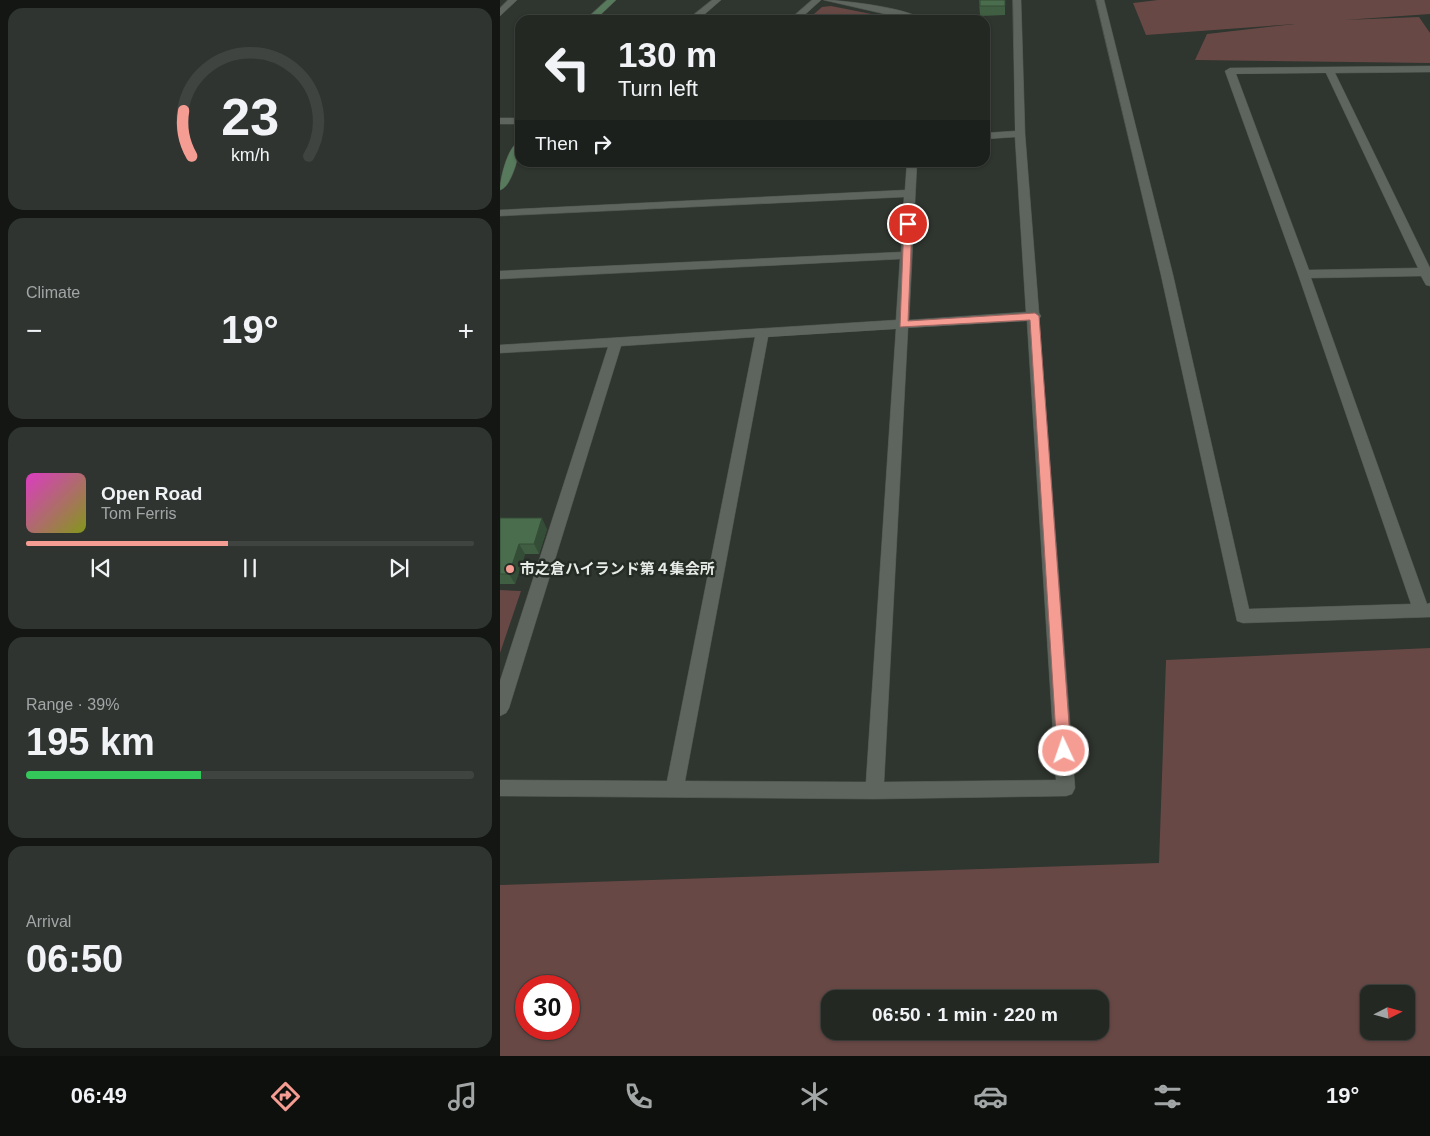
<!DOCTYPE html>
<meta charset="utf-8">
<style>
body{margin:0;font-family:Helvetica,"Noto Sans JP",sans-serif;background:#2f3430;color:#f1f3f6;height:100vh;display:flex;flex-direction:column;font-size:19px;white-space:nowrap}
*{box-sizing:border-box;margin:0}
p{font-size:16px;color:#a3a6a6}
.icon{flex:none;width:28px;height:28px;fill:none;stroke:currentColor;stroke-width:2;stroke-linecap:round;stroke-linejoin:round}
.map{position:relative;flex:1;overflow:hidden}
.panel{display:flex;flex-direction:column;gap:8px;padding:8px;background:#131613;width:500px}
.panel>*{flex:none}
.hud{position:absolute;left:15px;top:15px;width:475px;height:152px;border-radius:15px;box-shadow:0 1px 4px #0004,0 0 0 1px #404441;background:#232823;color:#f1f3f6;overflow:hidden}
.needle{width:32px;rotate:84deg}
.controls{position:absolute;left:860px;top:985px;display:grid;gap:10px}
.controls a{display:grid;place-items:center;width:55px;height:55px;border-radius:10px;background:#232823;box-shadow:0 1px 4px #0004,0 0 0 1px #404441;font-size:25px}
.speed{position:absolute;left:15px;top:975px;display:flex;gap:10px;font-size:25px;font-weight:700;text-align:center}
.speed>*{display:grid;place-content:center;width:65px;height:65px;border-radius:50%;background:#232823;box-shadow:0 1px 4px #0004,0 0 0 1px #404441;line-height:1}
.speed .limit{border:8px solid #d22;background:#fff;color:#111}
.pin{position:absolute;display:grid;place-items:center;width:42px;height:42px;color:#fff;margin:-21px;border:2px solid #fff;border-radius:50%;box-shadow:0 1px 5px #0007}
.me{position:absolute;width:55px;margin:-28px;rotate:357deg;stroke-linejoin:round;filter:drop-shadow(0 0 4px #0008)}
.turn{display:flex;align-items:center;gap:18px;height:105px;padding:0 20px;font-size:22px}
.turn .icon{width:65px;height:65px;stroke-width:2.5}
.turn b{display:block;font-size:35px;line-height:42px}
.then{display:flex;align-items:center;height:48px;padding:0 20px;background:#0003;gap:10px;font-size:19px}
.big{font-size:38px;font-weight:800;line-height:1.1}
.panel .tile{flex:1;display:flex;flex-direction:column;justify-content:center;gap:8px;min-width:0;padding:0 18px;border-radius:15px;background:#2f3430}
.panel .dial{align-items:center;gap:0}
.dial svg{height:130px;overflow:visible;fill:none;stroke:#404441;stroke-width:7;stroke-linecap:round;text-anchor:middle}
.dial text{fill:#f1f3f6;stroke:none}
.song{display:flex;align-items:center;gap:15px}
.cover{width:60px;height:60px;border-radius:8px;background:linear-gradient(135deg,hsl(310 70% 55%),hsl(70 70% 35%))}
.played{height:5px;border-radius:2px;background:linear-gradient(90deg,#f59c93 45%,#404441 45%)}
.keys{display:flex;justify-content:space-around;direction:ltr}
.heat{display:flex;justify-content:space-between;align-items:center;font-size:28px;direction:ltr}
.charge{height:8px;border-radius:4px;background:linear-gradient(90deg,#34c759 39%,#404441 0)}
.trip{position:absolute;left:321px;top:990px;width:288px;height:50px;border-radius:15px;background:#232823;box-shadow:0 1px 4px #0004,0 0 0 1px #404441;font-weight:800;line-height:50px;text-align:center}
.tabs{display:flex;height:80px;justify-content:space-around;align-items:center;background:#0e100e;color:#a3a6a6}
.tabs .icon{width:35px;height:35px}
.tabs .current{color:#f59c93}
.tabs b{font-size:22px;color:#f1f3f6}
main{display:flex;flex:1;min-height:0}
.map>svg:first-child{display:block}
</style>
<main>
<section class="panel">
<div class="tile dial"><svg viewBox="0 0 100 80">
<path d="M14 69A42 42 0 1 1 86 69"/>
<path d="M14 69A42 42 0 0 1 9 41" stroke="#f59c93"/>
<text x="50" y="56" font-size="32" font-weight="700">23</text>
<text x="50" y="72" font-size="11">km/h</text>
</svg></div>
<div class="tile"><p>Climate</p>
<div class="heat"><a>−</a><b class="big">19°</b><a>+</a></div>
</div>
<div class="tile">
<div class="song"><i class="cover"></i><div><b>Open Road</b><p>Tom Ferris</p></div></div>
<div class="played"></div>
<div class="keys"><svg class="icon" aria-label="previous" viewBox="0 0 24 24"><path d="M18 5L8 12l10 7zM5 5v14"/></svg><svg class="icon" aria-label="pause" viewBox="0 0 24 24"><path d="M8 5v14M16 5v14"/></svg><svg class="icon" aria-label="next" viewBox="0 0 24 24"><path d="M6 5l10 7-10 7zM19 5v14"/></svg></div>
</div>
<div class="tile"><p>Range · 39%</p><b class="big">195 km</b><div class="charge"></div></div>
<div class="tile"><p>Arrival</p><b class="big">06:50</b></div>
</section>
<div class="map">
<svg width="930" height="1056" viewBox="0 0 930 1056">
<rect width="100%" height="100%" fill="#2f352f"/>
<path fill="#674845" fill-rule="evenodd" d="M658 0H930V14L844 20 919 17 930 33V63L695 60 707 34 795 24 646 35 633 3Z
M331 6 402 20H307L322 7Z
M0 590 21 591 0 653Z
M930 648V1056H0V885L659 863 666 660ZM26 986H69V1029H26ZM869 994H906V1031H869ZM330 999H600V1031H330Z"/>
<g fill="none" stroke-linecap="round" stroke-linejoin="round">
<g stroke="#4d524d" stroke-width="1">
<path id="street" d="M8 0H17L0 16V8Z
M212 0H221L198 20H187Z
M312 0H321L299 20H289Z
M324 0C342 0 410 8 423 20H411Z
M513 0H521L525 134 539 313 541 316 539 319 575 788 572 794 566 796 374 799 0 796V780L167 781 255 337 121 346 9 708 6 713 0 716V681L108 347 0 353V345L396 320 400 259 0 279V271L401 252 404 197 0 216V210L405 190 407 162H417L409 320 526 312 515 137 485 139V133L515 131ZM527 321 556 780 384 782 408 328ZM396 329 366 782 185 781 268 337Z
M596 0H604L673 275 749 609 911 604 798 274 725 71 730 68 930 66V72L835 73 930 268V286L926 285 921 276 811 278 927 604 930 603V617L743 623 737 621 661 275ZM826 73 918 268 809 270 736 74Z
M0 118H20V124H0Z"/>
</g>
<g stroke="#4d524d" stroke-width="1">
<path id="secondary" d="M107 0H116L95 20H85Z
M20 141C20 153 12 187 0 190 0 178 8 145 20 141Z"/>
</g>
<use href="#street" fill="#5e655e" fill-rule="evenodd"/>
<use href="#secondary" fill="#587a5c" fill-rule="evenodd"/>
</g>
<path fill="#405f42" d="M479 0H505V15L480 16Z
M0 518 47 529 39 554H25L15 584H0Z"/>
<path fill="#344d36" d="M42 518 47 529 39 554 34 544Z
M19 544 25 554 15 584 9 574Z"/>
<path fill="#4a6e4d" stroke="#344d36" d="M480 0H505V6H480Z
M0 518H42L34 544H19L9 574H0Z"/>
<path fill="#f59c93" stroke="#9f6560" d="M404 222 412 224 408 321 535 313 539 316 571 751 569 756 564 757 559 756 557 751 530 320 400 327Z"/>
<circle fill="#f59c93" stroke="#252b25" stroke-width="2" cx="10" cy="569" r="5"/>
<g text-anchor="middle" stroke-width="5" stroke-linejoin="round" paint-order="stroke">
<g font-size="15" font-weight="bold" fill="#e8ece8" stroke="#252b25" text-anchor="start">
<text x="20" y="574">市之倉ハイランド第４集会所</text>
</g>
</g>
</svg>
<div class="controls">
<a><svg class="needle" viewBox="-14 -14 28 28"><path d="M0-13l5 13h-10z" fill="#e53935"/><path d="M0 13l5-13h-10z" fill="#a3a6a6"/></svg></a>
</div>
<div class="speed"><div class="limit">30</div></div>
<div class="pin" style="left:408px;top:224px;background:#d93025"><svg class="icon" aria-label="arrive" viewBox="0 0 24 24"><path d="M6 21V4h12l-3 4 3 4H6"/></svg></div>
<svg class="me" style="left:564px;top:751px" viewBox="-20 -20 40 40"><circle r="17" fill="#f59c93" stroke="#fff" stroke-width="3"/><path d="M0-11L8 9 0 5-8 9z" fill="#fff"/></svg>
<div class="trip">06:50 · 1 min · 220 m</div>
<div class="hud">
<div class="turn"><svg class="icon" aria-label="left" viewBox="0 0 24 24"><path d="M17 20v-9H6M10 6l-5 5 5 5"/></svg><div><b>130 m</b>Turn left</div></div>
<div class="then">Then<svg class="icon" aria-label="right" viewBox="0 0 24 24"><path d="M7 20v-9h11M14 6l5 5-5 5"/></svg></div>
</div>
</div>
</main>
<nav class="tabs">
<b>06:49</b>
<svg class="icon current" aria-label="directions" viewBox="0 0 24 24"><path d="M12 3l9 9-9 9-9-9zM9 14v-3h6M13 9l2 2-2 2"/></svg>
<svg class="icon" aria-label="music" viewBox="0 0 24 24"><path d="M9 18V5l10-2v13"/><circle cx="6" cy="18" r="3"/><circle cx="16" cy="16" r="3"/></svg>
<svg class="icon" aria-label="phone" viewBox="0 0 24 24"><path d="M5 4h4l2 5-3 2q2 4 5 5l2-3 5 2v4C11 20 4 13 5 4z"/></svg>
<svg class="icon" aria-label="climate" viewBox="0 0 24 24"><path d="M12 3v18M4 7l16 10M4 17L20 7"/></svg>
<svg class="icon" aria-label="car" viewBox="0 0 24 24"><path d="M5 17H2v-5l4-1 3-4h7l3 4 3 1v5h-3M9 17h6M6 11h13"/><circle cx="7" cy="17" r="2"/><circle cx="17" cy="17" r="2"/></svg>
<svg class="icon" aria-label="filters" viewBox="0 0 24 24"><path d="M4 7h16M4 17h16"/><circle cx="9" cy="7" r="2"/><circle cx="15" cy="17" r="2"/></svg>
<b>19°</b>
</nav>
